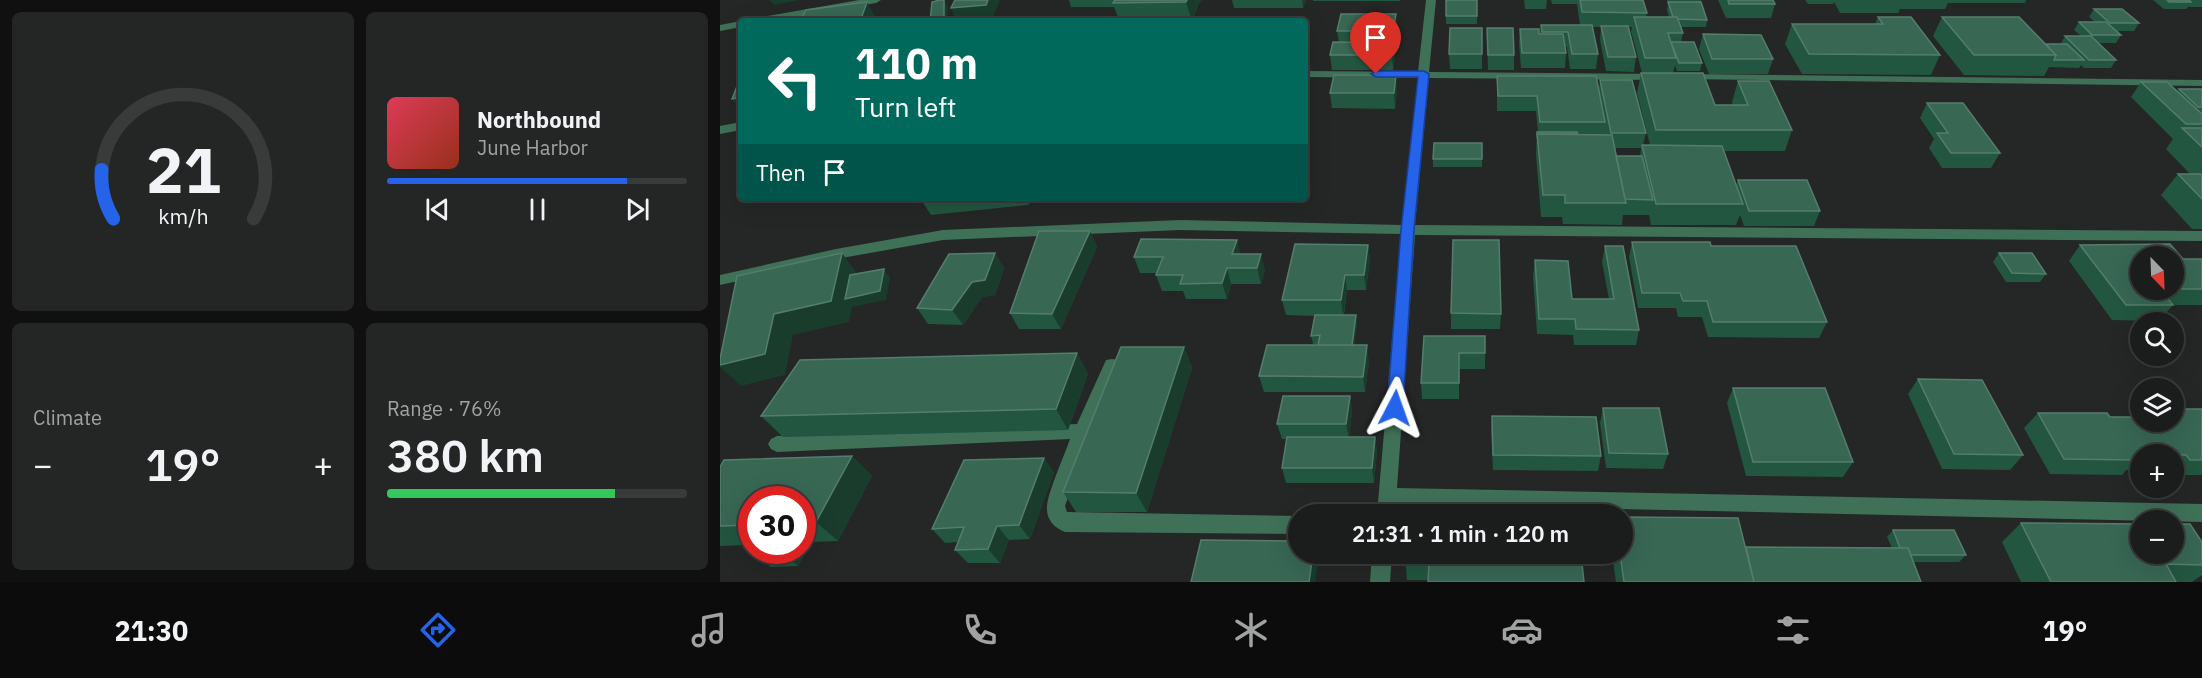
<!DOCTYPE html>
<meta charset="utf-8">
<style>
body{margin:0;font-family:"IBM Plex Sans",sans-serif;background:#242625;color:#f1f3f6;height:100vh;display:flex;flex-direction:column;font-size:22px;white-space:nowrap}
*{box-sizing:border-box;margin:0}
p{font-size:20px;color:#a0a2a3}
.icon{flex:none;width:33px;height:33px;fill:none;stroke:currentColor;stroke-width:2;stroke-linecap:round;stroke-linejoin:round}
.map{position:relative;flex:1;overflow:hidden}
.sheet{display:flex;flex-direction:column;gap:12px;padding:12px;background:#0f100f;width:720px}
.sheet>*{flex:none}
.hud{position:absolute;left:18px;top:18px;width:570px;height:183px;border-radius:6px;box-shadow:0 6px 24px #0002,0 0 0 2px #393b3b;background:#00695c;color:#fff;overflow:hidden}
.needle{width:39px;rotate:157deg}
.controls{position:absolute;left:1410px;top:246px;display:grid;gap:12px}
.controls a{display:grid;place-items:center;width:54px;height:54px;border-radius:50%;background:#1b1d1c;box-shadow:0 6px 24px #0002,0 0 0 2px #393b3b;font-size:30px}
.speed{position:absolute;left:18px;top:486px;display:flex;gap:12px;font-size:30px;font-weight:700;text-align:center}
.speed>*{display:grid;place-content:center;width:78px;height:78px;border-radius:50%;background:#1b1d1c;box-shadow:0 6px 24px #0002,0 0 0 2px #393b3b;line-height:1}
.speed .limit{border:9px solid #d22;background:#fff;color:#111}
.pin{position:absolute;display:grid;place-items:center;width:51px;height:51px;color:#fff;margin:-62px -26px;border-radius:50% 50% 50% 0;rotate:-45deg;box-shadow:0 0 6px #0007}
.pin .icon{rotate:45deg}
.me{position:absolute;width:66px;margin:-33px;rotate:4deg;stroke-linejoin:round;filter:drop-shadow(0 0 4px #0008)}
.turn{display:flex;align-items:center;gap:21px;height:126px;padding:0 18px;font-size:27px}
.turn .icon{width:78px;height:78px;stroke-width:2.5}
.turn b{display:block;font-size:42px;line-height:51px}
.then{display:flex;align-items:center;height:57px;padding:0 18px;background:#0003;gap:12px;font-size:22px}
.big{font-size:45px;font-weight:600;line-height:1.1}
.sheet .widget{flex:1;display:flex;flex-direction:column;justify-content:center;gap:9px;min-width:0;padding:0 21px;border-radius:9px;background:#242625}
.sheet .dial{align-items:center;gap:0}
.dial svg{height:156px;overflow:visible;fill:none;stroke:#393b3b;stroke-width:7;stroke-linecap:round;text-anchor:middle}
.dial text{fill:#f1f3f6;stroke:none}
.song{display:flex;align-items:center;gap:18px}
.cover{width:72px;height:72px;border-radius:9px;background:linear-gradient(135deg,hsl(350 70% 55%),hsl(10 70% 35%))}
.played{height:6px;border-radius:3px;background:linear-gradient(90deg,#2563eb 80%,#393b3b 80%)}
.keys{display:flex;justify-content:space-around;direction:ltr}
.heat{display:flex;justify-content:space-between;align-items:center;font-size:33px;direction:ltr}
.charge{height:9px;border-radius:4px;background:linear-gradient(90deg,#34c759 76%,#393b3b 0)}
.sheet .tiles{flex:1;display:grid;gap:12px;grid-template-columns:repeat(2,1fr)}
.trip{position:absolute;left:568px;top:504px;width:345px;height:60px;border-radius:30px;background:#1b1d1c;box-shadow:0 6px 24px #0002,0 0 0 2px #393b3b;font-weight:600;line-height:60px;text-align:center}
.dock{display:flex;height:96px;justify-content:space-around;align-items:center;background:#0b0c0b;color:#a0a2a3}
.dock .icon{width:42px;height:42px}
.dock .current{color:#2563eb}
.dock b{font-size:27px;color:#f1f3f6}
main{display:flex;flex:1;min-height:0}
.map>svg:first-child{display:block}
</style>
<main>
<section class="sheet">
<div class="tiles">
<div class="widget dial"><svg viewBox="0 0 100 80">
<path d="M14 69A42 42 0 1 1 86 69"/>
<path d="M14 69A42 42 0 0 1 8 44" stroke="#2563eb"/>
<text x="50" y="56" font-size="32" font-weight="700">21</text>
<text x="50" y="72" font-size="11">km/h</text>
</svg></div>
<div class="widget">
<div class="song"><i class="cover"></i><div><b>Northbound</b><p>June Harbor</p></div></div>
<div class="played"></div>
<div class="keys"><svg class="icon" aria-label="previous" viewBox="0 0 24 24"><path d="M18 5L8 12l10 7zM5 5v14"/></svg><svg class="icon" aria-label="pause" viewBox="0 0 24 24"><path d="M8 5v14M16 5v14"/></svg><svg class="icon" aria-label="next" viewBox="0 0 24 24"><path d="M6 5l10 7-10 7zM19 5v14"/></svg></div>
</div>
<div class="widget"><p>Climate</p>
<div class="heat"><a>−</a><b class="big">19°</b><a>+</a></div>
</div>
<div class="widget"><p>Range · 76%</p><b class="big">380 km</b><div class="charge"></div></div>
</div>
</section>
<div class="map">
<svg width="1482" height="582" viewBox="0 0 1482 582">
<rect width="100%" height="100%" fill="#242725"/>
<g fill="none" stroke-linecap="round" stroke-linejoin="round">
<path fill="#3f7058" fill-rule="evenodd" d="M392 359 398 360 400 365 371 431 345 506 347 512 579 516V534L345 532C334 528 326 519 327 507 327 494 345 454 350 439L57 452 51 449 48 444 51 439 57 436 357 424 386 360Z"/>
<path fill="#3f7058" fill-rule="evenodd" d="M139 0H161L156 3 53 21H31L36 18Z
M706 0H716L709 72 939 74 945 77 939 80 709 78 695 225 1482 231V241L695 235 677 488 1482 504V522L676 504 675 514H657L681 234 460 230 223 240 116 259 0 285V275L116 249 223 230 460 220 682 225 698 78 585 77V71L698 72Z
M21 21V27L0 31V25Z
M966 74 1482 80V86L962 79V75Z
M21 122V130L0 134V126Z
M652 554H672L670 582H650Z"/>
</g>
<path fill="#225640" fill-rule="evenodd" d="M349 0H481L472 20H399L394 7H351Z
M512 0H586L583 8H514Z
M593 0H680V1H593Z
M757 0V24H726V16Z
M792 0H827L826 9H805L804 0Z
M831 0H923L927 13 926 17H949L947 10 948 4 947 0H981V3L987 20 986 27H961L963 33 961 42 982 63 980 71H957L955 65 953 73 995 105H1013L1012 102 1018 81 1072 130 1065 151H1004L1016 185 1018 180 1100 211 1094 226H1024L1020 215 1016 225H931L929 215H903L902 225 843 224 842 217H821L816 155 817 132H818L816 111H777V76L879 88 880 80 926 133 923 145H930L917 93 921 73H922L911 31 912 27H909L916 57 914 72 886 71 880 40 881 27H872L878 54 876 69H850L847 47H845L846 53 845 68H801L799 43 800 29 820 34 821 25H860L857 4H832ZM895 148H921L920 156H896Z
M998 0H1053L1055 4 1051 18H1006Z
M1085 0H1306L1305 3H1228L1225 9H1180L1178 13H1120L1114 2 1113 4H1088Z
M1433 0H1482V7H1470L1469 6 1466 9H1444Z
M1374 9 1419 23 1414 31H1396L1401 35 1396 43H1378L1396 60 1391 68H1364L1361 65 1359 68 1329 67 1324 76 1244 75 1213 36 1222 17 1325 44H1341L1345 36H1361L1354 30 1359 22H1375L1369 17Z
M676 14 677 29 674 44 675 57 673 70H612L610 55 619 42 617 31Z
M1158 17 1220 55 1211 75 1082 74 1065 44 1072 24H1155Z
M762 28V69H730L729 54Z
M767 28 794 55V70H768Z
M983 34 1053 59 1048 74H989L979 49Z
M1421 82 1457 92 1459 89H1482V229H1472L1441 195 1458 174H1470L1446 149 1453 139 1411 97Z
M677 90 675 109 612 108 610 93Z
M1207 103 1280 153 1271 168H1222L1209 148 1214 139 1200 118Z
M762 143V167H713V159Z
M200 198H311L309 205 211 215Z
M370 231 377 247 341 329H299L290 313Z
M912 242 991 246 1107 322 1099 338 988 337 982 317H958L956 308H918L909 257Z
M1450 244 1463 259H1482V305H1453L1439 321 1392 320 1349 261 1360 245ZM1420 256H1454V290H1420Z
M648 245 650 260 646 290H627L624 315 637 323 634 345 649 361 645 392H544L539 376 598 345V344H593L591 336 595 316 566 315 562 300Z
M885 246 919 330 916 345H854L853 335 817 334 813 276 815 260 852 299H889L882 262Z
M275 253 284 268 275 295 262 297 243 325 208 324 197 308Z
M1279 253 1326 274 1320 282H1286L1273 262Z
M521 254 545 270 541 284H511L507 299H466L463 291H442L436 275 437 273H420L414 257Z
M731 313 781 314 780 329H731Z
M704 336 765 353V369H739V399H702L701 383Z
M464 347 472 368 427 512H356L343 492Z
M357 353 368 374 348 430 63 437 41 416Z
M1198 379 1303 455 1290 470 1222 469 1188 394Z
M1013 388 1133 462 1123 477 1026 476 1007 403Z
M630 396 632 411 629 437H655L657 452 654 483H566L562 468 567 439H562L557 424Z
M883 408 948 454 943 469 886 468 880 423Z
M1482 409V475H1454V454H1420V470H1406L1402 475 1330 474 1304 428 1318 413 1390 417 1420 422Z
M772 416 881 456 878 471 773 470 771 431Z
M132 456 152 476 118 541 92 542 78 566 51 567 26 548 27 545 0 546V467ZM32 500H82V550H32Z
M324 458 334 473 310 539 289 540 280 563H248L235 550 238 542 225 543 212 529Z
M1301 523 1482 542V575L1472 582H1301L1282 542Z
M1173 530 1246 555 1239 562H1194L1201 582H896L892 554 1026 547 1172 548 1167 537Z
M676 554H861L708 580H687L685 557H677Z"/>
<path fill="#193c2d" d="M50 0H80L54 5Z
M224 0 228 7 227 21H210Z
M268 0H280L272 19 237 21 231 8Z
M467 0H481L472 21 466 2Z
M582 0H586L583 8Z
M147 2 155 17 153 21H122Z
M676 14 677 29 674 44 675 57 673 70 672 55 674 44 673 31Z
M676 75 677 90 675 109 674 93Z
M21 97V110L12 99Z
M305 198H311L309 205Z
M370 231 377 247 341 329 332 314Z
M517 240 521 255 517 270 512 254Z
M648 245 650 260 646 290 644 275Z
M122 253 138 275 164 269 170 278 166 300 132 307 129 322 73 335 65 375 21 386 0 367V365L54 314Z
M275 253 284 268 275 295 262 297 243 325 232 310 252 282Z
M541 254 545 270 541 284 537 268Z
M507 268 511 284 507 299 502 283Z
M625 275 627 290 623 316 621 300Z
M636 315 637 323 633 354 631 346Z
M647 345 649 361 645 392 643 377Z
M464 347 472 368 427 512 416 493Z
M357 353 368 374 348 430 336 409Z
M630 396 632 411 629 439 626 424Z
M655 437 657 452 654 483 652 468Z
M132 456 152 476 118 541 96 522Z
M324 458 334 473 310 539 299 525Z
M277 526 289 540 280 563 268 549Z
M82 534 92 542 78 566 58 550H82Z
M593 554H598L599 555 595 582H589Z"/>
<path fill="#386754" stroke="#557d6d" stroke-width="1.5" d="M220 0H224V19L210 21 212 2Z
M235 0H268L266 5 231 8Z
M395 0H467L466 2 393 3Z
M726 0H757V16H726Z
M860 0H923L927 13 862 12Z
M1008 0H1053L1055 4H1009Z
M1447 0H1469L1471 2H1449Z
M147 2 141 19 122 21H80L86 10Z
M948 2H981L987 20 958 19 957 17H953Z
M1374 9H1402L1419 23H1390Z
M621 14H676L673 31H617Z
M914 17H957L963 33H948L956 58H925Z
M1158 17H1191L1220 55 1089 54 1072 24H1163Z
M1222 17H1299L1336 55H1254Z
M387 20H564L563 21Z
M1359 22H1386L1401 35H1372Z
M821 25H872L878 54H852L848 32H822Z
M881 26H908L916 57H888Z
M730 28H762V54H729Z
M767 28H793L794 55H768Z
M800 29H819V34H843L846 53H802Z
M983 34 1041 35 1053 59H992Z
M1345 36H1371L1396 60H1369Z
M613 42 674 43 672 55H610Z
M951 42H974L982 63H959Z
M1325 44H1347L1364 60H1334L1336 55Z
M921 73H983L995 105H1028L1018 81H1049L1072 130H936Z
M614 75H676L674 93H610Z
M21 76V97L12 99Z
M777 76H876L885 122H820L817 96H778Z
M880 80H912L926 133H891Z
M1421 82H1447L1482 114V124H1466Z
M1459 89H1482V107H1478Z
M1207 103H1243L1280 153H1231L1217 133H1228Z
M1462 128H1482V147Z
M817 132H857L858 134H817V137Z
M817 134 892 135 906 203H845V195H823Z
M714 143H762V159H713Z
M922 145 1002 146 1023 204H936Z
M896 156H922L933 200 905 199Z
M1458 174H1482V199Z
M1018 180H1087L1100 211H1029Z
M319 231H370L332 314 290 313Z
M421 239 517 240 512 254H541L537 268H507L502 283 460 284 463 275H436L443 257H414Z
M733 240H779L781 314 731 313Z
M912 242H990L991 246H1076L1107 322H993L987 301H963L960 293H922Z
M575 244 648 245 644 275H625L621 300H562Z
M1450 244 1463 259H1482V289H1454V256H1420V290H1441L1453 305H1406L1360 245Z
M885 246H903L919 330 856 329 855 319H819L815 260 848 261 852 299H894Z
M122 253 111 301 54 314 45 354 0 365V359L17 276Z
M275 253 265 280 252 282 232 310 197 308 229 254Z
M1279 253H1312L1326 274 1292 273Z
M164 269 160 291 125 299 130 275Z
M595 315H636L632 345H598L600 335 591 336Z
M704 336H765V353H739V383H701Z
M547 345H647L643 377 539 376Z
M401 347H464L416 493 343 492Z
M357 353 336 409 41 416 80 360Z
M1198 379 1262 380 1303 455 1234 454Z
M1013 388H1105L1133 462H1033Z
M563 396H630L626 424H557Z
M883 408H939L948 454 889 453Z
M1454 409H1482V460H1470L1466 455H1454V454L1415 455 1418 460 1344 459 1318 413H1387L1390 417H1420V422H1454Z
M772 416 876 417 881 456 773 455Z
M567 437H655L652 468H562Z
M132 456 96 522H82V500H32V525L0 526V467L4 460Z
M324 458 299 525 277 526 268 549 235 550 244 527 212 529 244 460Z
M903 517 1018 518 1034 582H904L900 554H903Z
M1301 523 1420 524V554H1454V524H1470L1482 542V565L1446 564 1456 582H1331Z
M1173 530H1234L1246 555H1191L1188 548H1180Z
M32 539V548H26Z
M481 540 579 541V554H593L589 582H471Z
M1026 547 1188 548 1201 582H1034Z
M685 554H861L864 582H708L709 562H685Z"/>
<path fill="#2563eb" stroke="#184099" stroke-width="1.5" d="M704 71 709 74 694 230 683 408 680 412 675 414 670 412 667 408 681 230 698 77H656L651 74 656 71Z"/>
</svg>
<div class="controls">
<a><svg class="needle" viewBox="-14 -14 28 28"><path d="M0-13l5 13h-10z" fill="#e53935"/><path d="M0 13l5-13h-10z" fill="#a0a2a3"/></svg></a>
<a><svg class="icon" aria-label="search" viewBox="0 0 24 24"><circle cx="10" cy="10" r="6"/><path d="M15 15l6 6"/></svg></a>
<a><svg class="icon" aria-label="layers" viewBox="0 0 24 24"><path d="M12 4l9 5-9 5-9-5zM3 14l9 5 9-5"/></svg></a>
<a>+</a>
<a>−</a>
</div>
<div class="speed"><div class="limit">30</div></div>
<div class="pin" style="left:656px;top:74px;background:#d93025"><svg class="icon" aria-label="arrive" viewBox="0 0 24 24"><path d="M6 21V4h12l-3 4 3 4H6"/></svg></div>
<svg class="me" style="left:675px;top:408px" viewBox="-20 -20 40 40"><path d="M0-17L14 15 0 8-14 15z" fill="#2563eb" stroke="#fff" stroke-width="4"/></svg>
<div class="trip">21:31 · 1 min · 120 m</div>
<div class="hud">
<div class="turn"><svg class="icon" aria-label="left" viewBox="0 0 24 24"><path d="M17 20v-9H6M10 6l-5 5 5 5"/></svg><div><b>110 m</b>Turn left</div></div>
<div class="then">Then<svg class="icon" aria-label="arrive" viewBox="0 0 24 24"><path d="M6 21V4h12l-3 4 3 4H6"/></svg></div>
</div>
</div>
</main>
<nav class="dock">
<b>21:30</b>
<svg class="icon current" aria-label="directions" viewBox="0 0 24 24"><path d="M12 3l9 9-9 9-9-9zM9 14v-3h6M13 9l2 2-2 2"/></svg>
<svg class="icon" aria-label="music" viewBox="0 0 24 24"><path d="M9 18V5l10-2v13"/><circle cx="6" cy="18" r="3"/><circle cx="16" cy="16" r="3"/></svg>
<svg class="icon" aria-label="phone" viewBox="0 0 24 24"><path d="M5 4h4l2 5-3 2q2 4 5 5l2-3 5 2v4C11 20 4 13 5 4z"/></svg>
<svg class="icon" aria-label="climate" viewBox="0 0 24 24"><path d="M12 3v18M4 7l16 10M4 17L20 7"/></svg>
<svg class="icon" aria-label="car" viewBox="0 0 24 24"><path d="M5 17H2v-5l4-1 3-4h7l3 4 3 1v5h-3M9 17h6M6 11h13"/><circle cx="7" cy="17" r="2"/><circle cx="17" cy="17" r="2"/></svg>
<svg class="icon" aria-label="filters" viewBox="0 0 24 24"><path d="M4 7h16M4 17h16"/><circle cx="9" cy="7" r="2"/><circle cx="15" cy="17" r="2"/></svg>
<b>19°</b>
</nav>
